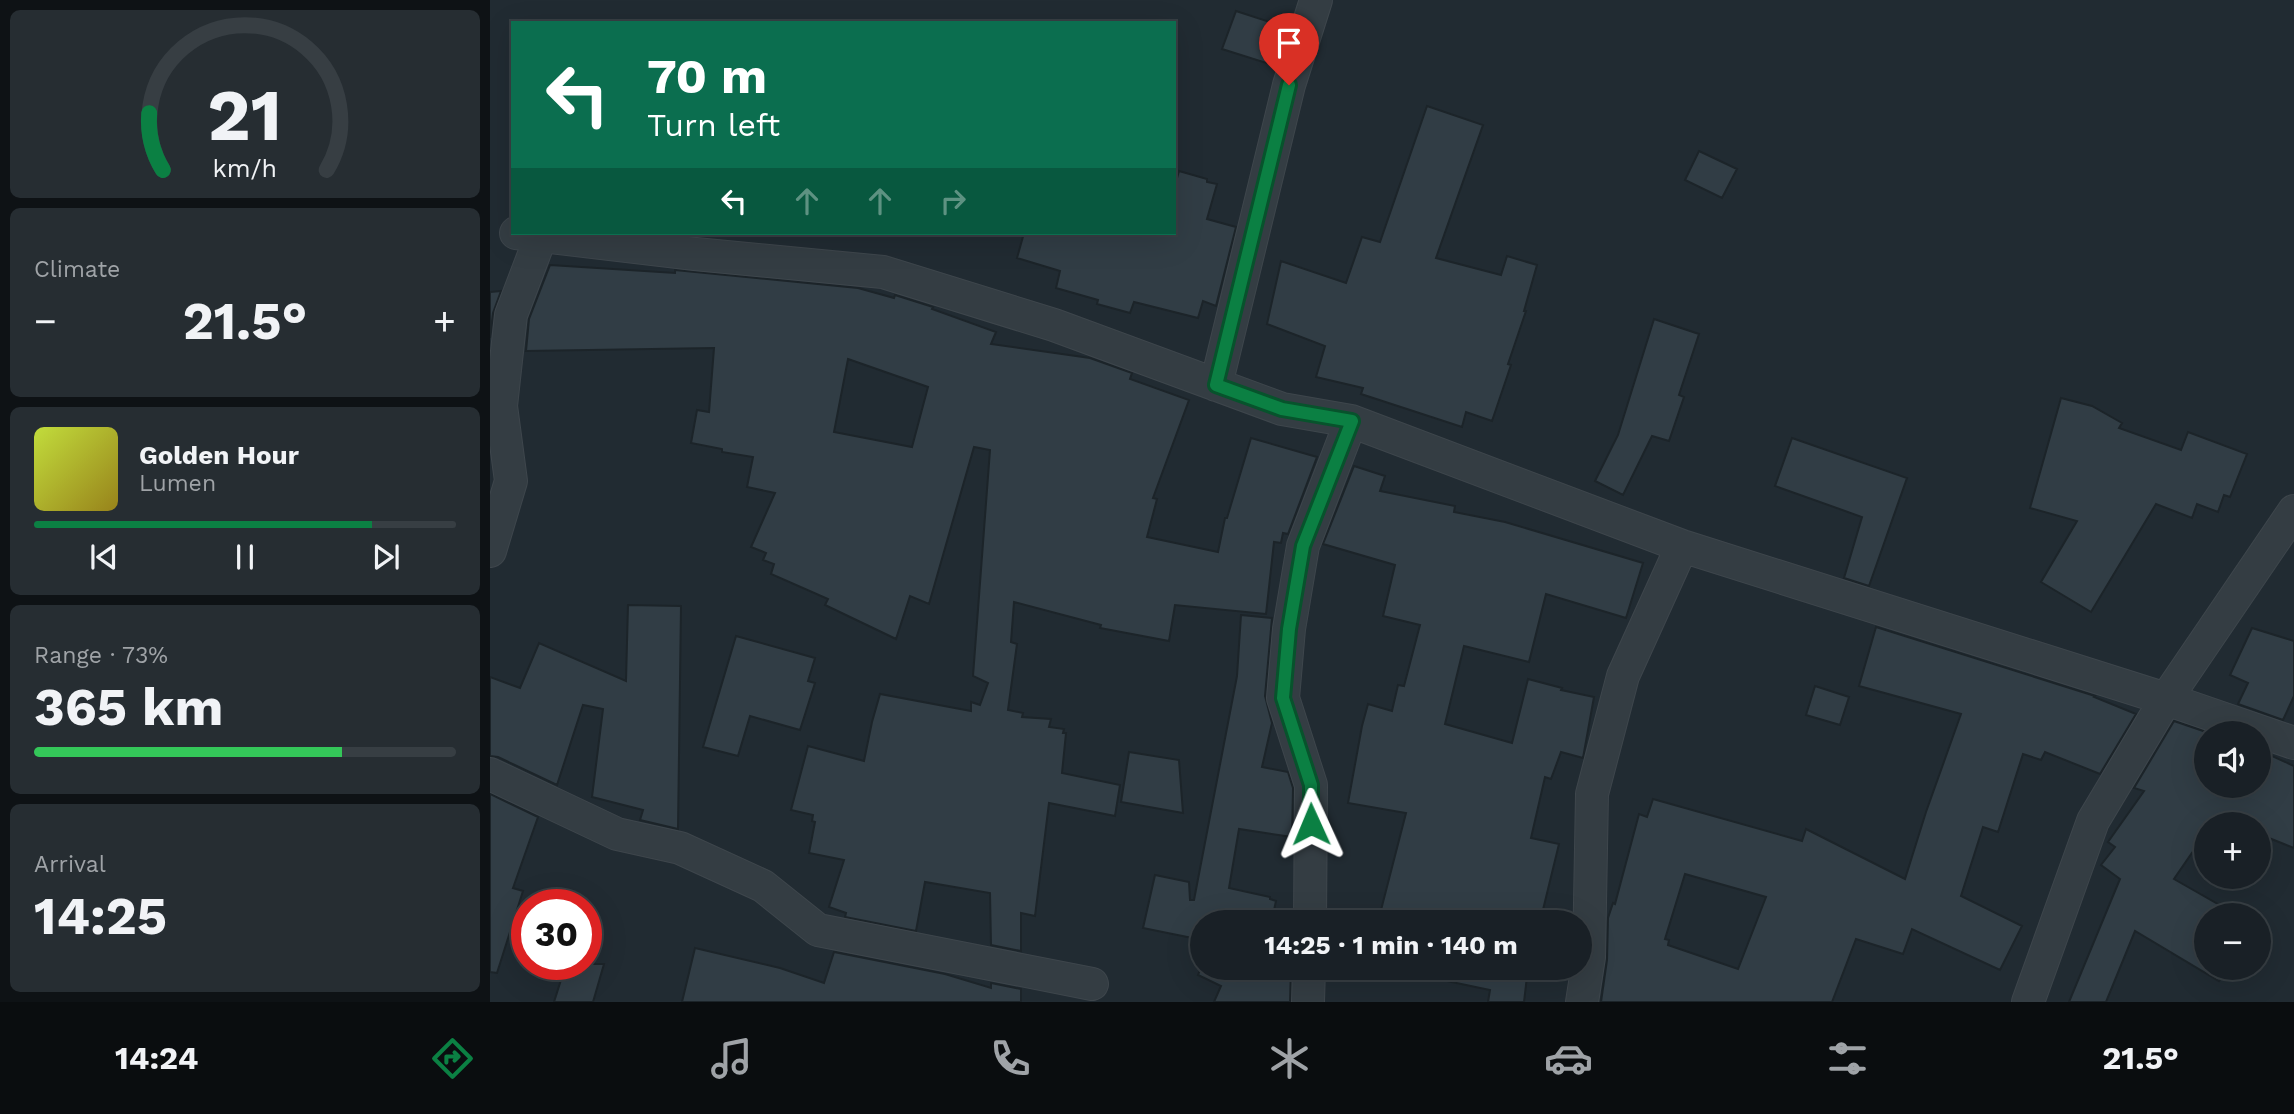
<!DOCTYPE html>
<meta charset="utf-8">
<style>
body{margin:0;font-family:"Work Sans",sans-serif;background:#262d32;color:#f1f3f6;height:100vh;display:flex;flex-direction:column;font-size:26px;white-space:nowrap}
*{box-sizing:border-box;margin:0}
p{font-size:23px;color:#9fa3a7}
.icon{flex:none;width:38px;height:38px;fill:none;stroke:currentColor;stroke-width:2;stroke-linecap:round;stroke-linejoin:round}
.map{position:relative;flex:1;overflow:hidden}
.drawer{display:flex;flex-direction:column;gap:10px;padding:10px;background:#0e1215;width:490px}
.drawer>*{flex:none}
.banner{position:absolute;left:21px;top:21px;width:665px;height:214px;border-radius:0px;box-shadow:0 7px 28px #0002,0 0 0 2px #373e43;background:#0b6e4f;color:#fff;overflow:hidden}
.controls{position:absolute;left:1704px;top:721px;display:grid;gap:14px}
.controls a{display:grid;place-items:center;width:77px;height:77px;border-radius:50%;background:#192026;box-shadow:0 7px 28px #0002,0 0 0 2px #373e43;font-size:35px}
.speed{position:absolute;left:21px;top:889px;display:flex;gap:14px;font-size:35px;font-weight:700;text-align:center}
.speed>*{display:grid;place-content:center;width:91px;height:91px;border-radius:50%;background:#192026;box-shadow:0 7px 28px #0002,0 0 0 2px #373e43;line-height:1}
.speed .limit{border:10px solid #d22;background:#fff;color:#111}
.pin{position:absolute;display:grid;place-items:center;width:60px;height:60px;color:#fff;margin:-72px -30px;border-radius:50% 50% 50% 0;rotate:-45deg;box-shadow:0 0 7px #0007}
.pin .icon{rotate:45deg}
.me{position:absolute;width:77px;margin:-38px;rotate:359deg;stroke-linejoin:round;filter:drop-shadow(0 0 5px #0008)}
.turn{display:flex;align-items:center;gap:24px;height:147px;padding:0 21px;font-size:32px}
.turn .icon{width:91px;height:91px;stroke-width:2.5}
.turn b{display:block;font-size:49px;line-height:60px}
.lanes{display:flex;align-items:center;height:66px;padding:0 21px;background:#0003;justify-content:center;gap:35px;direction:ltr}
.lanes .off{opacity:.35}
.big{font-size:52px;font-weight:700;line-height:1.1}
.drawer .tile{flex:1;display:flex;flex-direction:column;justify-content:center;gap:10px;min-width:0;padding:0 24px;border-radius:10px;background:#262d32}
.drawer .dial{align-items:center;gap:0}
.dial svg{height:182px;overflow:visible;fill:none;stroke:#373e43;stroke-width:7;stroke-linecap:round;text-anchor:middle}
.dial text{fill:#f1f3f6;stroke:none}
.song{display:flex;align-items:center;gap:21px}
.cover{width:84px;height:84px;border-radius:10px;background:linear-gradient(135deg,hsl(70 70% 55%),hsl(50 70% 35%))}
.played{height:7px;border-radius:4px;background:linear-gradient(90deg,#0b8043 80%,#373e43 80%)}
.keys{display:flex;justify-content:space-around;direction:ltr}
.heat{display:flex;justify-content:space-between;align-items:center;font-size:38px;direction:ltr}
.charge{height:10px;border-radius:5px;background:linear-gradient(90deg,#34c759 73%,#373e43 0)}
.trip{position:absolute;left:700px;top:910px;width:402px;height:70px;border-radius:35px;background:#192026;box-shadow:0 7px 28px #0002,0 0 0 2px #373e43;font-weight:700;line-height:70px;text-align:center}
.tabs{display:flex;height:112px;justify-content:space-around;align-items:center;background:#0a0d0f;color:#9fa3a7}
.tabs .icon{width:49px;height:49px}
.tabs .active{color:#0b8043}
.tabs b{font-size:32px;color:#f1f3f6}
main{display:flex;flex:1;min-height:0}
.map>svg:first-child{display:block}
</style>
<main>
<section class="drawer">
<div class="tile dial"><svg viewBox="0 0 100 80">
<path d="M14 69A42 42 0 1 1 86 69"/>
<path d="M14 69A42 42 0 0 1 8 44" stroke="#0b8043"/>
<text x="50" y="56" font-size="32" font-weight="700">21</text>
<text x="50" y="72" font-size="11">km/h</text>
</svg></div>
<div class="tile"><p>Climate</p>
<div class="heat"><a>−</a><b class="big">21.5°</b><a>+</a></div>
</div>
<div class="tile">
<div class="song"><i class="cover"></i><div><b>Golden Hour</b><p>Lumen</p></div></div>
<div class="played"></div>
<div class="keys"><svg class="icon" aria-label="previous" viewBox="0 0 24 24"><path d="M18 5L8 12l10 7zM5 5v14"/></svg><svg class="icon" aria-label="pause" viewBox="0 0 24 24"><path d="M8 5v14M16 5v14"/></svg><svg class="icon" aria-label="next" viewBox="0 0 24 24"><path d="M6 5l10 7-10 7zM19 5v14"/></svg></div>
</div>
<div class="tile"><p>Range · 73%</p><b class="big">365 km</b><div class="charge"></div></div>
<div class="tile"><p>Arrival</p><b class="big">14:25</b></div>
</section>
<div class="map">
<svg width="1804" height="1002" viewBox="0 0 1804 1002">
<rect width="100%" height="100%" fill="#212b32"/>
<path fill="#313d45" stroke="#1c2429" stroke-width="2" fill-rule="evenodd" d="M746 11 789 25V28L797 30 786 66 732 49Z
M937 106 993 125 946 258 1011 275 1017 256 1047 265 1034 311H1036L1018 364 1021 365 1002 421 976 412 972 427 871 394 873 388 826 377 835 346 777 324 791 261 856 283 872 237 890 242Z
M1209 151 1247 169 1232 198 1195 180Z
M689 171 717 179V182L727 184 717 219 746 227 726 306 713 301 708 318 644 302 640 313 607 304 608 300 566 288 570 271 527 258 534 233H684V189Z
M60 265 185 273V270L368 288 404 298 405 295 443 307 442 309 506 332 501 344 600 358 642 373 640 379 699 400 663 498 667 499 657 537 728 552 735 518H737L761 438 827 457 798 534 793 533 791 543 784 542 776 614 685 605 679 641 610 628 611 625 524 602 521 642 527 644 518 710 533 713 532 717 561 719 559 727 574 729 573 733H576L572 773 630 785 625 816 559 803 545 916 531 913V951L501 945 500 893 435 882 426 931 355 917 356 913 339 907 354 860 319 853 325 822 322 821 323 815 301 810 318 746 374 761 382 722 390 694 481 711V702L490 705 498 683 483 676 500 450 484 447 439 604 420 596 406 639 335 605 338 599 281 574 284 564 273 560 276 553 261 547 285 493 257 487 263 457 232 452V449L201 443 207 410 219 412 224 348 36 351 39 319ZM358 359 438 387 422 447 344 432Z
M11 291 3 313 0 338V292Z
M1164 319 1209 334 1189 395 1194 397 1179 441 1162 436 1133 495 1105 481 1128 435Z
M1571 398 1602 406 1632 423 1629 428 1691 450 1698 432 1757 454 1740 497 1734 495 1728 512 1707 504 1702 518 1666 504 1601 612 1551 582 1587 521 1540 508Z
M1302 438 1417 478 1379 586 1354 578 1372 517 1285 486Z
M864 466 895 476 890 491 965 506 964 512 1015 522 1153 563 1136 618 1056 594 1039 662 974 646 955 724 1022 743 1038 679 1072 688 1071 690 1104 697 1093 758 1071 752 1061 779 1055 777 1041 838 1069 844 1050 922H880L882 913 890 914 916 813 858 803 872 726 878 704 902 711 908 685 914 686 930 625 893 616 905 565 833 544Z
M138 605 191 606 188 829 150 820 153 810 102 797 113 709 93 705 67 785 8 757 0 756V677L30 688 49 643 136 681Z
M751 615 782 618 775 696 782 723 772 767 798 772 803 788 802 837 749 829 739 888 780 897V899L786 901 783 915 791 917 789 922H712V940L653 928 665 875 699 882 700 900H704L747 676Z
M1386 627 1605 696 1604 697 1646 714 1610 774 1555 752 1551 760 1533 754 1508 832 1493 827 1471 896 1532 926 1510 970 1422 929 1413 954 1366 939 1342 1002H1111L1117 960 1118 918 1123 903 1125 904 1149 814 1157 817 1163 799 1312 841 1316 829 1415 879 1436 812 1471 714 1369 686ZM1195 874 1276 897 1248 969 1178 945 1179 940 1175 939Z
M1762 628 1804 641V696L1793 720 1748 704 1758 683 1740 675Z
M246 636 325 658 318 681 325 683 310 730 260 716 248 756 213 747Z
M1325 686 1359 697 1350 725 1316 715Z
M1684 721 1719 733H1717V786H1769V750L1804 766V848L1769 834V824H1717V831L1684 879 1747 915H1717V968H1736L1729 981 1645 931 1616 1002H1579L1630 879 1611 865 1625 847 1618 842 1654 791 1644 788Z
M639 752 689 760 693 813 631 802Z
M0 794 48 817 23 888 33 891 7 973 0 972Z
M205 948 290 968 334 983 344 952 455 974 501 988V983L531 989V1002H192Z
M76 964H114L103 1002H64Z
M712 965V968H801L800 1002H724L731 986 708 975Z
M895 968H1038L1034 1002H998L1000 990Z"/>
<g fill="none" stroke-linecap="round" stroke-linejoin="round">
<g stroke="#3e464c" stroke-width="34">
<path id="street" d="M26 233 205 254 393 272 564 325 792 409 861 421 1192 546 1676 699 1804 743
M726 385 799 85 826 0
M0 551 21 481 11 406 21 315 51 236
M0 774 127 834 190 848 273 886 328 930 602 984
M820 922 821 785 793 698 799 629 813 546 861 421
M818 1002 819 968
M1092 1002 1099 957 1102 794 1133 676 1192 546
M1538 1002 1603 821 1676 699 1804 511"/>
</g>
<use href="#street" stroke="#343d43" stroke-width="32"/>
</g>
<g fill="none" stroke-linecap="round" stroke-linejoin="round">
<g stroke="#07532c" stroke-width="18">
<path id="route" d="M799 85 726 385 792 409 862 421 813 546 799 629 793 698 821 785V824"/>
</g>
<use href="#route" stroke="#0b8043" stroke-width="12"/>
</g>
</svg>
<div class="controls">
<a><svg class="icon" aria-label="sound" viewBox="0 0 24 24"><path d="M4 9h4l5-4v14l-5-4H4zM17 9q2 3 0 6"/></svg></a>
<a>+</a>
<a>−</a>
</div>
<div class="speed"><div class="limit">30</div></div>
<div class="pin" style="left:799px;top:85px;background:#d93025"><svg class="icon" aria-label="arrive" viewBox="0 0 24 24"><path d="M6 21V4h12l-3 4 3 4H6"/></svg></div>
<svg class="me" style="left:821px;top:824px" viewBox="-20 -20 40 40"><path d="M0-17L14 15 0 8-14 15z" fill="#0b8043" stroke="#fff" stroke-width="4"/></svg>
<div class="trip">14:25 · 1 min · 140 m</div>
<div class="banner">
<div class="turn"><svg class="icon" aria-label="left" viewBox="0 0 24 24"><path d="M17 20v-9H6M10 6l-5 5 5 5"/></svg><div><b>70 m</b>Turn left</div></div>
<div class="lanes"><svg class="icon" aria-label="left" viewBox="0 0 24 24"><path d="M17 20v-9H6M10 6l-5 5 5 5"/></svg><svg class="icon off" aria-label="ahead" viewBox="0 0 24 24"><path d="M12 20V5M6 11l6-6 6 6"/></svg><svg class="icon off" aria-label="ahead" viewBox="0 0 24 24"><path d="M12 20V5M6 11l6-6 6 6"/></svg><svg class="icon off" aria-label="right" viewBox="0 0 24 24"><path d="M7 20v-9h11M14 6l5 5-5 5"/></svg></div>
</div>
</div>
</main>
<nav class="tabs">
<b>14:24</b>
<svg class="icon active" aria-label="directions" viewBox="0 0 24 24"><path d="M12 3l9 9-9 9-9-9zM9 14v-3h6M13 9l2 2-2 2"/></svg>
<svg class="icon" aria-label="music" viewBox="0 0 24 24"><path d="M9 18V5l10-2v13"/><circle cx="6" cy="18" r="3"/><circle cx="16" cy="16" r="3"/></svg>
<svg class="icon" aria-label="phone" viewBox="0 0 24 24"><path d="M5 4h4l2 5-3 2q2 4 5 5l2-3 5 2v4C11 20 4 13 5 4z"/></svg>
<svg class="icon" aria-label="climate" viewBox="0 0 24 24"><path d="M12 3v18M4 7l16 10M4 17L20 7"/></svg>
<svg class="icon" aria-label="car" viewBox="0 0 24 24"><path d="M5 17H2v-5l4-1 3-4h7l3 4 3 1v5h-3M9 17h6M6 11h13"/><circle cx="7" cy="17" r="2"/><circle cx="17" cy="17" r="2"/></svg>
<svg class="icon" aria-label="filters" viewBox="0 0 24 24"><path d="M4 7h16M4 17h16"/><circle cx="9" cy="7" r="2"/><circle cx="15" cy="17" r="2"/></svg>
<b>21.5°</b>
</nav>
